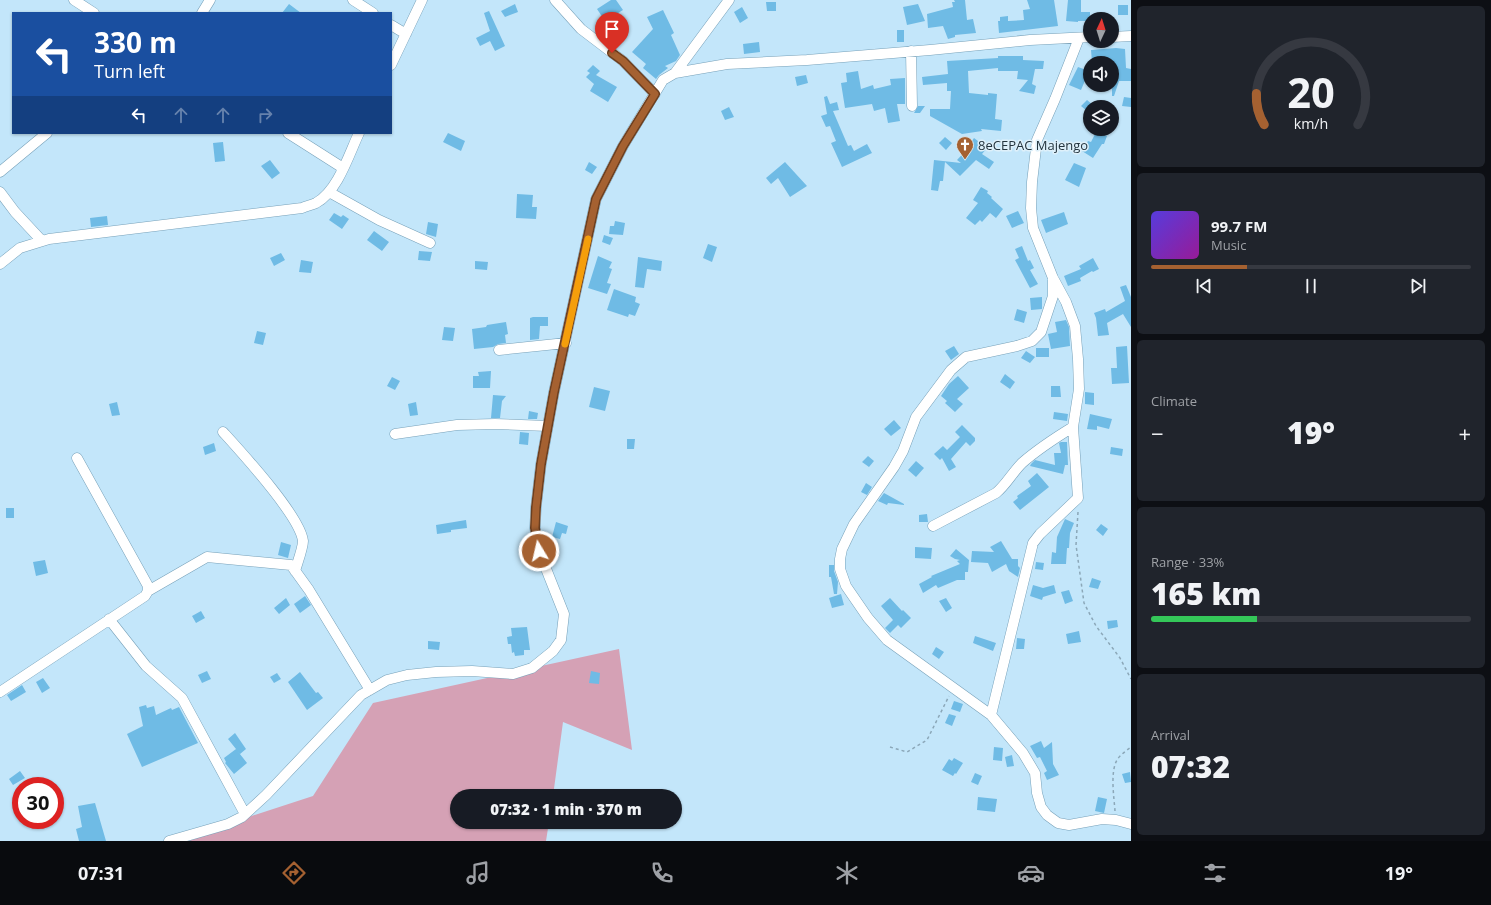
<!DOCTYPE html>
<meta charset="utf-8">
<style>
body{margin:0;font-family:"Open Sans",sans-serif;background:#20242c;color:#f1f3f6;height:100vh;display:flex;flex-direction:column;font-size:15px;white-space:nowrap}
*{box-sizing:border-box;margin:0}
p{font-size:13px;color:#9ea1a6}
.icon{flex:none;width:22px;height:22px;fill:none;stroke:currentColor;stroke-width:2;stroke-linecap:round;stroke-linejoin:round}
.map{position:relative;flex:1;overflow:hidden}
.drawer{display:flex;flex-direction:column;gap:6px;padding:6px;background:#0d0f14;width:360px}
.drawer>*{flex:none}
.top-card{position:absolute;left:12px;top:12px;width:380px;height:122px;border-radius:0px;box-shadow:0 1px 3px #0004;background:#1a4fa0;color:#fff;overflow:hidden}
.needle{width:26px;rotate:4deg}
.buttons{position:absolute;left:1083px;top:12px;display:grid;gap:8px}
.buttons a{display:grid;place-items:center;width:36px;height:36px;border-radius:50%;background:#171b24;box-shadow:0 1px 3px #0004;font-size:20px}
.speed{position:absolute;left:12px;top:777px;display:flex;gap:8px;font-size:20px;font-weight:700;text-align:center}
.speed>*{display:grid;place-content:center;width:52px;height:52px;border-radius:50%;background:#171b24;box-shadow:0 1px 3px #0004;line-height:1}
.speed .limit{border:6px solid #d22;background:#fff;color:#111}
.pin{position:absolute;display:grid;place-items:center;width:34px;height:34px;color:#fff;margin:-41px -17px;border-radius:50% 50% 50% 0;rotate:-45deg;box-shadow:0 0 4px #0007}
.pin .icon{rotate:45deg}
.me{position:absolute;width:44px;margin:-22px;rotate:351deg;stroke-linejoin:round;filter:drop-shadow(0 0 3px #0008)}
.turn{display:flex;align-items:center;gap:14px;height:84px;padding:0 16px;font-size:18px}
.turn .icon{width:52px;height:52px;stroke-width:2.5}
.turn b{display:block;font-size:28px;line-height:34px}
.lanes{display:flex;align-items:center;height:38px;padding:0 16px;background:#0003;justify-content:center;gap:20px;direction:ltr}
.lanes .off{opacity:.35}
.big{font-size:30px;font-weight:800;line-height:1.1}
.drawer .tile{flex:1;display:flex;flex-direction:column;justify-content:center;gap:6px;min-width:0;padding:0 14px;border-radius:6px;background:#20242c}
.drawer .dial{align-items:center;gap:0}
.dial svg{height:104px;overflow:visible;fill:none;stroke:#363941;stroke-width:7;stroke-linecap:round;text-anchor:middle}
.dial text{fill:#f1f3f6;stroke:none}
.song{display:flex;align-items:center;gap:12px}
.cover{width:48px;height:48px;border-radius:6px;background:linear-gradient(135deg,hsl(250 70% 55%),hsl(300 70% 35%))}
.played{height:4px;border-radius:2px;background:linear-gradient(90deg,#a56131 30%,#363941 30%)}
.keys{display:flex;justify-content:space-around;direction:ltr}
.heat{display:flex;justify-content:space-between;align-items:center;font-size:22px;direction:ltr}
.charge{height:6px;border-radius:3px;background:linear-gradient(90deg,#34c759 33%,#363941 0)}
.trip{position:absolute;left:450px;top:789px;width:232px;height:40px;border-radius:20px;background:#171b24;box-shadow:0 1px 3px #0004;font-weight:800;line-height:40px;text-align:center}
.menu{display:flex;height:64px;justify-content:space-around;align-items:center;background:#090b0e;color:#9ea1a6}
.menu .icon{width:28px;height:28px}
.menu .current{color:#a56131}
.menu b{font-size:18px;color:#f1f3f6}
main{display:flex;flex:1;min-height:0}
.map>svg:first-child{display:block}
</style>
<main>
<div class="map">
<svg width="1131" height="841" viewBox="0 0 1131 841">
<rect width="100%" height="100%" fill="#c3e6fa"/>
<path fill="#d5a1b5" d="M619 649 632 750 563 722 553 796H457V822H549L546 841H175L313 796 373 703Z"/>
<path fill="#6fbbe5" d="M611 0H616L623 10 605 21 597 9Z
M954 0H965L967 20 973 19 976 33 955 35V37L948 39 943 26 928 28 927 14 953 7 952 2H955Z
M1027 0H1054L1058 26 999 33 998 21H1000V17L1008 16V21L1024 20 1023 10 1030 9Z
M1068 0H1081V12H1090V21H1078V22L1066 21Z
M766 2H776V11H767Z
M289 4 301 13H282Z
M515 4 518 12 505 17 501 11Z
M918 4 925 21 907 25 903 7Z
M1118 5H1128V15H1118Z
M742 7 748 18 740 23 734 12Z
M663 10 674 33 671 35 680 55 676 61 665 66 668 68 659 75 656 79 643 68 646 64 632 52 653 29 647 17Z
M489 11 505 46 495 51 490 41 480 46 476 38 490 31 484 13Z
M897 30H904V42H897Z
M759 42 760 52 744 54 743 44Z
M1116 48 1125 49 1126 68 1131 69V81H1119L1114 96H1112V63H1109V62H1092L1091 50Z
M998 56H1023V60L1044 61 1043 69H1035L1032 84 1036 86 1034 94 1019 91 1028 80 1017 79 1018 71H998V68L968 71 969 93 988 95V93L997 94 995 119 1002 120 1001 131 981 129 982 131 962 134 930 116V109H950L951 91H947V83L923 85 922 77 948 74 947 61 998 58Z
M593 65 600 71 596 75 617 87 608 102 590 91 594 84 586 77 590 73 587 71Z
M1078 67 1089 71 1081 90 1069 85Z
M858 71 861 89 873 85 874 89 891 85 890 79 905 78V104H897L900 121 888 123 885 108 874 111 872 104 845 108 841 83 847 82 846 73Z
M806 75 808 83 797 86 795 77Z
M827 96 830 104 837 102 839 110 833 111 848 146 851 145 854 151 867 144 872 153 842 167 831 143 836 141 830 126 826 127 821 116 827 114 824 97Z
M1124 97 1131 98V107L1122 106Z
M1087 100 1093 105 1087 111 1081 106Z
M918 106H925L920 113H914Z
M729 107 734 117 725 120 721 111Z
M1096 132 1107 136 1104 144H1102L1093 158 1082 151 1088 141 1091 142Z
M448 133 465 141 461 151 443 142Z
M945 137 952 143 946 150 939 143Z
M974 138 987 148 982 154 994 162 989 169 976 160 960 176 945 162 943 181H940L938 191 931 190 934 160 961 163 957 160 971 145 970 144Z
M223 142 225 161 215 162 213 143Z
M270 160 280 173 272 179 261 166Z
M589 162 597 167 592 174 585 170Z
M785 162 807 186 790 197 778 178 771 184 766 178Z
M1074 163 1086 168 1079 187 1065 180Z
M981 187 988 191 987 193 992 197 991 198 1003 209 996 218 990 213 982 222 980 220 975 225 966 218 978 203 973 200Z
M517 194 533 195 532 207H537L536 219 516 218Z
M1018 211 1024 223 1012 228 1006 216Z
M1064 212 1068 224 1046 233 1041 220Z
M334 213 341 217 343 215 349 219 342 229 329 220Z
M107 216 108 225 91 227 90 218Z
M615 221 625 223 623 235 609 234 610 226H614Z
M428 222 438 224 436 237 426 234Z
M374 231 389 242 382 251 367 240Z
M604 235 613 238 610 245 602 242Z
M708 244 717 247 712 262 703 258Z
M1022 246 1028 261 1030 260 1034 268 1030 270 1038 284 1030 288 1015 260 1019 258 1015 249Z
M419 251 432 252 430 261 418 260Z
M281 253 285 260 274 266 270 258Z
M598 256 612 262 609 268 612 269 607 283 611 284 607 294 588 288Z
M638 257 662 261 661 271 647 269 644 288 635 287Z
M1093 258 1099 269 1093 272 1092 271 1080 278 1081 281 1068 286 1064 276 1081 269 1079 266Z
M301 260 313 262 311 273 299 272Z
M475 261 488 262 487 270 475 269Z
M1126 285 1131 297V327L1123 314 1107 323 1109 335 1098 336 1096 318 1094 313 1105 309 1106 312 1125 301 1120 287Z
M614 289 636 297 635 302 640 304 635 316 629 314 628 317 607 310Z
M1042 297V309L1031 310 1030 298Z
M1017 309 1027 312 1024 323 1014 320Z
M533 317H548V326H540L539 339 530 340V318Z
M1066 320 1069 327 1070 346 1051 349 1048 334 1057 332 1055 322Z
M506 322 508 334 505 335 506 343 498 344 493 347 474 349 472 329 486 327 487 325Z
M444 327 455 328 453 341 442 340Z
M257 331 266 333 263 345 254 343Z
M954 346 959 354 951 360 945 351Z
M1127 346 1129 383 1112 384 1111 368H1117L1116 347Z
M1036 348H1049V357H1036Z
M1026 351 1035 357 1030 363 1021 358Z
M491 371 490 388H473V376H479L478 372Z
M1005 374 1015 382 1010 389 1000 382Z
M958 376 969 388 957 399 963 404 955 412 945 403 947 401 941 396 949 384Z
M392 377 400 381 395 390 387 386Z
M1051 386H1060L1061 397H1051Z
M594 387 610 391 605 411 589 407Z
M1085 392 1094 393V405L1085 404Z
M493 395 506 396 502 401 500 418H491Z
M117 402 120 415 112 416 109 404Z
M416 402 418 415 410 416 408 404Z
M529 411 538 413 537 419H528Z
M1054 412 1068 414 1067 421 1053 419Z
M1090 414 1112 419 1109 429 1097 426V430L1087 429Z
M894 420 901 428 891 436 884 429Z
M962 425 975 438V441L970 446 966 442 951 459 956 467 949 471 942 458 940 460 934 454 943 446 947 450 960 437 955 432Z
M520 432 529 433 528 445 519 444Z
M627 439H635L634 449H627Z
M1061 442H1067L1068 465H1065L1063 474 1030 466 1031 464 1035 460 1055 465 1054 453H1061L1059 443Z
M214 443 216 451 205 455 203 447Z
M1111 447 1123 449 1122 456 1110 454Z
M868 456 874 461 869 467 862 462Z
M916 461 924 468 916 477 908 470Z
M1037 473 1049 487 1020 510 1013 502 1018 498 1017 496 1031 486 1028 481Z
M866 483 872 487 867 495 861 492Z
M884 493 904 504V505L888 503 887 505 878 501Z
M6 508H14V518H6Z
M927 514 928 522H919V515Z
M1065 519 1074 523 1070 533 1069 548H1067L1066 564H1051L1052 552 1056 553 1057 537Z
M466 520 467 528 451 530V532L437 534 436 525Z
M556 522 568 526 566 534 562 533 560 539 552 537Z
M1101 524 1108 529 1103 536 1096 530Z
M1001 541 1012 559H1018V566L1020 568 1018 577 1009 571 1006 564 992 572 988 563 971 562 972 551 994 552 990 547Z
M281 542 291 545 288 558 278 555Z
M915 547 932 548 931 559 915 558Z
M956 549 969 560 968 572H965V580H957L938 588 936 585 923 593 919 584 932 577 931 576 960 564 957 561 960 560 955 559 950 556Z
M45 560 48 573 36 576 33 562Z
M1036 562 1044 563 1043 570 1035 569Z
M829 565H834V571L838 582 837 594H834L831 577H829Z
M1092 578 1101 581 1098 589 1089 587Z
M1033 585 1043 588 1054 585 1056 593 1043 597 1042 600 1030 596Z
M1069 590 1073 601 1065 604 1061 592Z
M841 594 844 605 832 608 829 598Z
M305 596 311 605 300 613 294 604Z
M286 598 290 605 279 614 274 608Z
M890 598 902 611 903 610 911 618 901 628 898 625 890 633 885 628 893 620 881 606Z
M946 598 952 608 946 612 939 601Z
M201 611 205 618 196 623 192 616Z
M1117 620 1118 627 1108 629 1107 621Z
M527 627 530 650H524V655L515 656 514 652 512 653 511 644H508L507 637 512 636 511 628Z
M1079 631 1081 642 1068 644 1066 634Z
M975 636 996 643 993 651 973 643Z
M1017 638 1025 639 1024 649H1016Z
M428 641 440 642 439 650 428 649Z
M936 647 944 652 939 659 932 654Z
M207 671 211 679 202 683 198 675Z
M591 671 600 673 599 684 589 683Z
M300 672 316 693 318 692 323 698 307 710 288 682Z
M277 673 281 679 274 683 270 677Z
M43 678 50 688 42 693 36 682Z
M22 685 26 692 11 701 7 695Z
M954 701 963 704 960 712 951 709Z
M146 705 147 708 154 706 156 715 171 708 172 710 179 707 198 743 142 767 127 734 143 726 139 707Z
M949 714 956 716 952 726 945 723Z
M235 733 246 749 240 754 228 739Z
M1041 741 1044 748 1052 742 1053 764 1059 775 1047 780 1044 773 1047 771 1040 757 1037 758 1030 746Z
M994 747 1003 748 1002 761 993 760Z
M236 749 247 763 234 774 225 763 226 762 224 758Z
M1012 755 1014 766 1007 767 1005 757Z
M954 758 963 763 956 774 955 773 953 776 942 770 949 759 952 761Z
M20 771 25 778 13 785 9 779Z
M1130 772 1131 782 1125 783 1122 774Z
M975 773 982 776 978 785 971 782Z
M978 797 997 799 995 812 977 810Z
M1098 797 1107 799 1104 813 1095 811Z
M95 803 106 841H79L76 829 82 827 78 806Z"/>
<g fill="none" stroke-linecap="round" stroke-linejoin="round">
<g stroke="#77a1b9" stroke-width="11">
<path id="minor" d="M74 0 94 13
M353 0 373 13
M555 0 581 29 623 61 655 94
M202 13 210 0
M391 25 406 34
M1112 37 1131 36
M911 51 912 106
M391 65 422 0
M675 73 729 0
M288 133 343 168
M0 172 47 133
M0 192 15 212 42 241
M329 192 379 220 430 243
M0 264 20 248 49 239 302 208C306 206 312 205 316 203 338 191 349 154 359 133
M1053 278V296L1041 332 1032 341 1017 346 966 357 951 370 916 417 903 451 894 467 854 524 842 549 840 559V569L846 586 868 618 887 640 991 715 1023 753 1035 773 1037 793 1041 807 1047 815 1058 823 1069 825 1102 819 1116 820 1131 824
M499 350 566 343
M223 432C242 453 300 516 303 541 303 548 297 564 295 571
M395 434 457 425 495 424 548 426
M77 458 148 586V591
M933 526 996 493C1006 485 1012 473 1022 463 1038 449 1055 438 1073 427
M109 619 146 666 182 698 245 814
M0 692 145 596 148 591 207 557 291 565 309 590 370 690
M991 715 1033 543 1040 534 1078 498 1073 427 1079 389 1078 359 1075 326 1066 302 1053 278 1033 228 1031 208 1032 182 1037 140 1055 99 1079 38
M169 841 228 824 242 817 266 795 361 695 387 680 407 675 436 672 472 671 513 674 532 668 553 651 561 640 564 614 539 551 535 528 536 507 541 464 554 392 596 199 623 146 663 80 675 73 727 64 807 60 930 50 1030 40 1090 37"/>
</g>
<path stroke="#8ba7b8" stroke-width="1.5" stroke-dasharray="3 3" stroke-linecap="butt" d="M1078 512 1076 545 1084 603 1096 626 1120 658 1131 679
M890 747 907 752 927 740 949 696
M1115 811C1114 797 1110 772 1117 760 1120 755 1126 751 1131 747"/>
<use href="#minor" stroke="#fff" stroke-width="10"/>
</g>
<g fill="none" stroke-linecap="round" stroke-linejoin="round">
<g stroke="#6b3f20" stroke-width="10">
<path id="route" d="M539 551 535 528 536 507 541 464 554 392 596 199 623 146 655 94 623 61 612 53"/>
</g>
<use href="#route" stroke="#a56131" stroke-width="7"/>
<path stroke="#f59e0b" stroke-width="7" d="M565 344 588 239"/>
</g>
<defs>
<g id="church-pin" transform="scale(0.9)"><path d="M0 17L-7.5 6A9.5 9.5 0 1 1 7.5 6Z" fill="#a56131" stroke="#def0fa"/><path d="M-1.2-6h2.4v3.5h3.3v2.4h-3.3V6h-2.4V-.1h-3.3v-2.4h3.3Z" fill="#fff"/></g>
</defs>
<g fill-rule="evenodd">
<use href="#church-pin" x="965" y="145"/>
</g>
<g text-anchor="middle" stroke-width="3" stroke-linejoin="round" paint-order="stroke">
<g font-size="13" fill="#23343e" stroke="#def0fa" text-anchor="start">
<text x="978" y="150">8eCEPAC Majengo</text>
</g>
</g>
</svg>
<div class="buttons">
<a><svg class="needle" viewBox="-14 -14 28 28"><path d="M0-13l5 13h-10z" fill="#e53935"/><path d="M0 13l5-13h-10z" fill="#9ea1a6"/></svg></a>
<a><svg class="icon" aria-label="sound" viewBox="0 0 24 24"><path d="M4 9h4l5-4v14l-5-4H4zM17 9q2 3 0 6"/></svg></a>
<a><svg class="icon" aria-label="layers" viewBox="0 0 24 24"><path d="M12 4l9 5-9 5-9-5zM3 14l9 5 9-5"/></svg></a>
</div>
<div class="speed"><div class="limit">30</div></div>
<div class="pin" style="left:612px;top:53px;background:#d93025"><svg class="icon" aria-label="arrive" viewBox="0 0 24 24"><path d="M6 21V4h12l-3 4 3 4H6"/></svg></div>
<svg class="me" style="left:539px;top:551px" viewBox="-20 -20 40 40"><circle r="17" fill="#a56131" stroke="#fff" stroke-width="3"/><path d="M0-11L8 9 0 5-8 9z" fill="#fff"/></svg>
<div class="trip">07:32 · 1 min · 370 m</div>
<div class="top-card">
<div class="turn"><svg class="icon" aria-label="left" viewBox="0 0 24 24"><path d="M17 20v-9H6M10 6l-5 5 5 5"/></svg><div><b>330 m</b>Turn left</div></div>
<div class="lanes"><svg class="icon" aria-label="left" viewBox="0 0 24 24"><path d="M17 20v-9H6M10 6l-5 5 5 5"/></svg><svg class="icon off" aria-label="ahead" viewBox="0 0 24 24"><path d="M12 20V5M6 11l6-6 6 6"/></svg><svg class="icon off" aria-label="ahead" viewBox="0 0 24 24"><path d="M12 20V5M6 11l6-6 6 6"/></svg><svg class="icon off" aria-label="right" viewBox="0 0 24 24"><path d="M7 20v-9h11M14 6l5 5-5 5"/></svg></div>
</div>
</div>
<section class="drawer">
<div class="tile dial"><svg viewBox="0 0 100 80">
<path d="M14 69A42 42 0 1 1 86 69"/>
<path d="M14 69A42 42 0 0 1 8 45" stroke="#a56131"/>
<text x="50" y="56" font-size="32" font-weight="700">20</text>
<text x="50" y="72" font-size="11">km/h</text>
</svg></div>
<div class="tile">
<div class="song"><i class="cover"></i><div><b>99.7 FM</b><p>Music</p></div></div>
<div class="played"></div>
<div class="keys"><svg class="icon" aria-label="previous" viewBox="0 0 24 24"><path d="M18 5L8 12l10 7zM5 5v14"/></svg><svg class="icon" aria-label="pause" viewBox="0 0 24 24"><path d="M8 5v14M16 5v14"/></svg><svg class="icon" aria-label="next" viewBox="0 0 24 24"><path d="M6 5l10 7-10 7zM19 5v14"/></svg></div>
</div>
<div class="tile"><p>Climate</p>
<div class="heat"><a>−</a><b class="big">19°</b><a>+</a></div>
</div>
<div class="tile"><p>Range · 33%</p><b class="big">165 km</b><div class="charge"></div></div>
<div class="tile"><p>Arrival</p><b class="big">07:32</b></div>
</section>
</main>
<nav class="menu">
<b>07:31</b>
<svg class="icon current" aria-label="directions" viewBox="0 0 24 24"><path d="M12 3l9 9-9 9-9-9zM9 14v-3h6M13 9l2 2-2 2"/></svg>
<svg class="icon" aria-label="music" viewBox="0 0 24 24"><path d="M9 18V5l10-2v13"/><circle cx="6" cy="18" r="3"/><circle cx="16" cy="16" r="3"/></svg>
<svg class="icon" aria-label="phone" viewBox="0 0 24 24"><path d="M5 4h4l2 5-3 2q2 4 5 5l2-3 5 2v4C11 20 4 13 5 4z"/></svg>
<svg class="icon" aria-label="climate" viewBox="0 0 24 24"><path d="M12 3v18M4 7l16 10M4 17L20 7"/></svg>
<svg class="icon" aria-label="car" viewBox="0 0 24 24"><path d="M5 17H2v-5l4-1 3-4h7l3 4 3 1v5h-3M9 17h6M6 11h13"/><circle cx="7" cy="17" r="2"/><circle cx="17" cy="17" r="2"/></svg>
<svg class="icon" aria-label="filters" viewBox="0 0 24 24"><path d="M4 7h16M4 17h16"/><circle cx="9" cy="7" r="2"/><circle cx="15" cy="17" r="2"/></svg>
<b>19°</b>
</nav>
